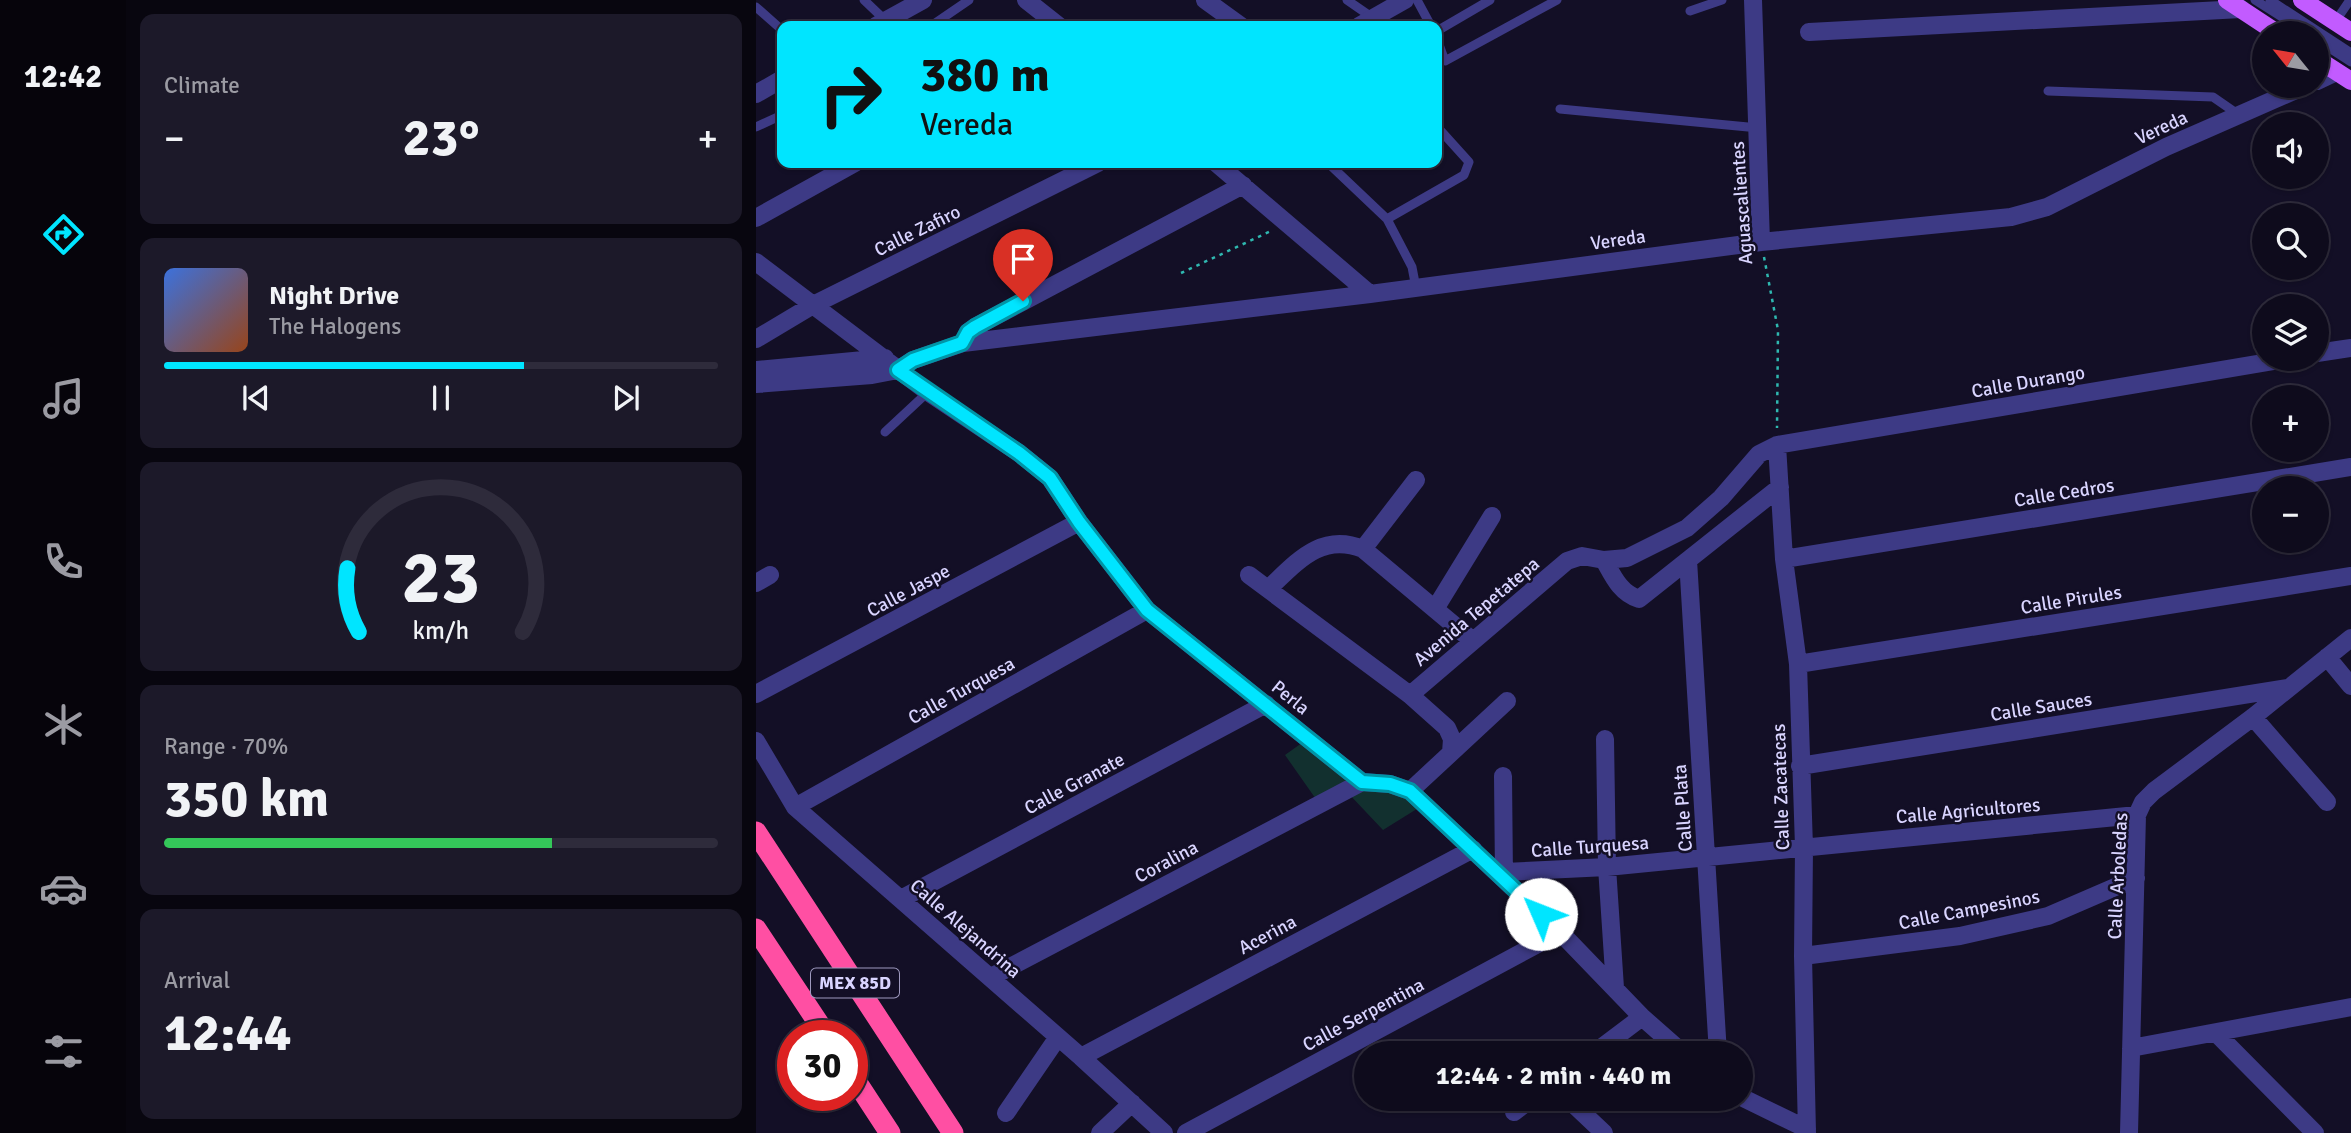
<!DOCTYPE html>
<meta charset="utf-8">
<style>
body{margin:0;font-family:Signika,sans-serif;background:#1c1929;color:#f1f3f6;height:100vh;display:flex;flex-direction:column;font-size:26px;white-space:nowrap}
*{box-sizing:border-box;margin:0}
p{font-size:23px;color:#9b9ba3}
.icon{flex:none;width:38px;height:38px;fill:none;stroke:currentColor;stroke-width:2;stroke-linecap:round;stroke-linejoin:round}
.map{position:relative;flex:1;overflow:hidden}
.side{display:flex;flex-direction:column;gap:14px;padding:14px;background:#08060f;width:630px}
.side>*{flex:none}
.top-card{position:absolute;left:21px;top:21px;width:665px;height:147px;border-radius:14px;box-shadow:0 2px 5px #0004,0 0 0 2px #2e2b3b;background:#00e5ff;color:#111;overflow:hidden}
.needle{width:46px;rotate:300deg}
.tools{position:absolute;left:1496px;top:21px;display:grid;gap:14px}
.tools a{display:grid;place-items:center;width:77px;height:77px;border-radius:50%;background:#0e0b1c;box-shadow:0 2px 5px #0004,0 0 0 2px #2e2b3b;font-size:35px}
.speed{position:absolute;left:21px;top:1020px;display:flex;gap:14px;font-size:35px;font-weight:700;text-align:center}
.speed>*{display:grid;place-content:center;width:91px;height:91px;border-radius:50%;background:#0e0b1c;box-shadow:0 2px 5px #0004,0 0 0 2px #2e2b3b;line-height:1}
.speed .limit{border:10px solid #d22;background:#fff;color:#111}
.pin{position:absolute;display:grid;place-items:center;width:60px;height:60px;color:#fff;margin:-72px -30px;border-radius:50% 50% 50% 0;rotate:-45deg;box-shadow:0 0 7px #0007}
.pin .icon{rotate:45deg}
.me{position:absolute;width:77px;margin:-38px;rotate:314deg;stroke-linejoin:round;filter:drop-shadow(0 0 5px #0008)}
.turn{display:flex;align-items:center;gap:24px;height:147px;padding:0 28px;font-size:32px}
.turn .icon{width:91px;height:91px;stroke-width:2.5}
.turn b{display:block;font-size:49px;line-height:60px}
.big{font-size:52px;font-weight:700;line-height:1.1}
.side .widget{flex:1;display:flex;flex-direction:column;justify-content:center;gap:10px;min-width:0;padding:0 24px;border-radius:14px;background:#1c1929}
.side .dial{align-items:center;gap:0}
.dial svg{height:182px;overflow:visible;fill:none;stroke:#2e2b3b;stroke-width:7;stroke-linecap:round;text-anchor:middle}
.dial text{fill:#f1f3f6;stroke:none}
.song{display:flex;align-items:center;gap:21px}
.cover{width:84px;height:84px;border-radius:10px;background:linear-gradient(135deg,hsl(220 70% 55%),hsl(20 70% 35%))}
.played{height:7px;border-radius:4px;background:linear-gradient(90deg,#00e5ff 65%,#2e2b3b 65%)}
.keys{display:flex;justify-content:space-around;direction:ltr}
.heat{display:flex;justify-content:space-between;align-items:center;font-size:38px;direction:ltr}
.charge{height:10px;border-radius:5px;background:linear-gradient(90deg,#34c759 70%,#2e2b3b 0)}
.trip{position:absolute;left:598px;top:1041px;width:399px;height:70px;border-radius:35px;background:#0e0b1c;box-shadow:0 2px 5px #0004,0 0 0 2px #2e2b3b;font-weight:700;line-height:70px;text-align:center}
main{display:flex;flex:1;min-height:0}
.tab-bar{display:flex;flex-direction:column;width:126px;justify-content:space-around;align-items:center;background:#06040b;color:#9b9ba3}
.tab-bar .icon{width:49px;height:49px}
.tab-bar .on{color:#00e5ff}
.tab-bar b{font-size:32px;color:#f1f3f6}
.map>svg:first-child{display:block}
</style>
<main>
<nav class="tab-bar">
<b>12:42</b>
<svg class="icon on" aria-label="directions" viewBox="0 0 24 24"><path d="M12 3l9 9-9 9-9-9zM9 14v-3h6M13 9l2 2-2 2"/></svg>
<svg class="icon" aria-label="music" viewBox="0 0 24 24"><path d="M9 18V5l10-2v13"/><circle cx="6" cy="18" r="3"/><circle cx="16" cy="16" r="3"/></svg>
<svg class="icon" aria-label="phone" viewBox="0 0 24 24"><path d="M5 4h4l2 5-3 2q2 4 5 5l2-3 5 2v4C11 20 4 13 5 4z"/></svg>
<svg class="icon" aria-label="climate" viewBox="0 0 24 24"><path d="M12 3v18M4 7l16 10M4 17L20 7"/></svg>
<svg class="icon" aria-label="car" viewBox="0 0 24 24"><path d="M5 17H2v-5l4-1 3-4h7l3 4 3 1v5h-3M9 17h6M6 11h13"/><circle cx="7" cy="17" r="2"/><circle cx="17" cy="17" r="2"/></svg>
<svg class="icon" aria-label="filters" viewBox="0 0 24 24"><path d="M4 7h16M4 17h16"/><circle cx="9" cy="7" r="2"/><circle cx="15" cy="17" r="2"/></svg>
</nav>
<section class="side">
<div class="widget"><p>Climate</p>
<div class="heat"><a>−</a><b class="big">23°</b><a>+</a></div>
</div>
<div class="widget">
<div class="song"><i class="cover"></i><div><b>Night Drive</b><p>The Halogens</p></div></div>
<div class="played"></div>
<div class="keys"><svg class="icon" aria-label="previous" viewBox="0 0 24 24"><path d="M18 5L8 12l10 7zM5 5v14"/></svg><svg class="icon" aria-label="pause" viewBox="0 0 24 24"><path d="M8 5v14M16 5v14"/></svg><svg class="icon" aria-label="next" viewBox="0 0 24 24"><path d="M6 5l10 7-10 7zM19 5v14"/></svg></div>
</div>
<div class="widget dial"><svg viewBox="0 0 100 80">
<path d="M14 69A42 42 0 1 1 86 69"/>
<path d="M14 69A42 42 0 0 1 9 41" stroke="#00e5ff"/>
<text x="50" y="56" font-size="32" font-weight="700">23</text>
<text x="50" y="72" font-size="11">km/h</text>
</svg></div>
<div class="widget"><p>Range · 70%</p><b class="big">350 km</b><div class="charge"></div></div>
<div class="widget"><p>Arrival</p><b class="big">12:44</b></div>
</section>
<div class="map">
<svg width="1595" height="1133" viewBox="0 0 1595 1133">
<rect width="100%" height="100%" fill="#130f26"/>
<path fill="#12302f" d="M550 740 601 781 562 802 529 755Z
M634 787 664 807 627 830 592 793Z"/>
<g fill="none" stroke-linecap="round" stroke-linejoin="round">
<path stroke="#2fb8b0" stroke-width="2.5" stroke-dasharray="3.5 5" stroke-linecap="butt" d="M1008 257 1022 330 1021 428
M425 273 515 231"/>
<path stroke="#3d3a85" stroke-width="9" d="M108 0 130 21
M591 0 617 18
M661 0 675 26
M1499 0 1551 33
M1514 0 1595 53
M0 7 26 30
M934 11 966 0
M1579 22 1594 0
M175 26 213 0
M681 31 734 0
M681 39 689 61 801 0
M1561 40 1595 62
M1292 91 1457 97 1483 115
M804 109 992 127 1002 126
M0 127 26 115
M572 163 631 219 656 267 660 288
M631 219 708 175 713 162 685 131
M129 432 172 392"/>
<path stroke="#3d3a85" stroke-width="18" d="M270 0 303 26
M449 0 485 26
M997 0 1005 242
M120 26 167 0
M603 26 649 0
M1053 32 1485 9
M1561 81 1580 72
M0 94 26 79
M460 163 614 294
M0 218 99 163
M0 262 172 392 263 453 294 478 323 522 391 610 606 782 634 784 654 791 804 932 886 1017 928 1054
M0 339 57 305 342 163
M207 343 212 332 219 327 487 185
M1561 353 1595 348
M0 370 129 358
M0 384 116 375 142 370 157 360 207 343 614 294 1005 242 1255 217 1291 207 1410 147 1549 86
M1021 445 1028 559 1042 664 1048 847 1047 956 1051 1133
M607 549 660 480
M1028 559 1595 467
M848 560C857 576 864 593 883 599L1024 487
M932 560 962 1054
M493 575 654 695 691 728 696 739 695 753
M0 583 14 575
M512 589C541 562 565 532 607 549L717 641
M679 609 736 516
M1571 657 1595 686
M1042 664 1595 576
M0 694 323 522
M654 695 811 561 826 556 848 560 871 558 931 528 965 498 1003 454 1021 445 1530 359
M1497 717 1571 802
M849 739 851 867 859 988
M0 741 39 807 325 1057 408 1133
M1044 766 1532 688
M747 776 748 878
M654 791 751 701
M39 807 391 610
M748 872 851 867 1381 815
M145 899 510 704
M1047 956 1204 936 1292 916 1380 878
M235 977 606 782
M1460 1033 1559 1133
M1375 1048 1595 1007
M837 1054 886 1017
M325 1057 717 849
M985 1097 1051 1129
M812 1099 848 1133
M758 1112 775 1099
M250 1113 302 1037
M344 1133 376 1103
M430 1133 804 932
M1373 1133 1381 815 1387 802 1398 791 1497 717 1595 638"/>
<path stroke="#c25bff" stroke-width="18" d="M1471 0 1521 33
M1546 0 1595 32
M1561 59 1595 81"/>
<path stroke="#ff4fa3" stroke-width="21" d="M0 832 197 1133
M0 929 71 1036
M96 1075 134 1133"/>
</g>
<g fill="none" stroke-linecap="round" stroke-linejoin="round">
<g stroke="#0095a6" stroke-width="18">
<path id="route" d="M267 301 219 327 212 332 206 343 157 360 142 370 263 453 294 478 323 522 391 610 606 782 634 784 654 791 785 914"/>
</g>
<use href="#route" stroke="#00e5ff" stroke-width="12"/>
</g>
<g text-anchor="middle" stroke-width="5" stroke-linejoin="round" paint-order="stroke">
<rect fill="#130f26" stroke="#9e99be" stroke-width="2" x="55" y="968.5" width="88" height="29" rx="5"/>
<g font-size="18" font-weight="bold" fill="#d9d4ff">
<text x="99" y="989">MEX 85D</text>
</g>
<g font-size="19" fill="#d9d4ff" stroke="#130f26">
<text transform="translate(1405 127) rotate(-25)" y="7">Vereda</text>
<text transform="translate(985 203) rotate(-94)" y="7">Aguascalientes</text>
<text transform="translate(161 230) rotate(-26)" y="7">Calle Zafiro</text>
<text transform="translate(862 239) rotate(-8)" y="7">Vereda</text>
<text transform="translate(1272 381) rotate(-10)" y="7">Calle Durango</text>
<text transform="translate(1308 492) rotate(-9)" y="7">Calle Cedros</text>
<text transform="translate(152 590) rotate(-28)" y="7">Calle Jaspe</text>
<text transform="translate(1315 599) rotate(-9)" y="7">Calle Pirules</text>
<text transform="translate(720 611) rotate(-40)" y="7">Avenida Tepetatepa</text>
<text transform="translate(205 690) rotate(-29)" y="7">Calle Turquesa</text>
<text transform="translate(535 697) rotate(39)" y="7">Perla</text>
<text transform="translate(1285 706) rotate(-9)" y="7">Calle Sauces</text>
<text transform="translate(318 783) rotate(-28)" y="7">Calle Granate</text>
<text transform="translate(1024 787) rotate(-92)" y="7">Calle Zacatecas</text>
<text transform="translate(926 808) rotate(-94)" y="7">Calle Plata</text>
<text transform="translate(1212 810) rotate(-5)" y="7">Calle Agricultores</text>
<text transform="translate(834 846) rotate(-4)" y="7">Calle Turquesa</text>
<text transform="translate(410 861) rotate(-28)" y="7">Coralina</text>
<text transform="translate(1361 876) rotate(-87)" y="7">Calle Arboledas</text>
<text transform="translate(1213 909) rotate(-11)" y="7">Calle Campesinos</text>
<text transform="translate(210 928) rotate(41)" y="7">Calle Alejandrina</text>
<text transform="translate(511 934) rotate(-28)" y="7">Acerina</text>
<text transform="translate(607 1014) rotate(-28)" y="7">Calle Serpentina</text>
</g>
</g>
</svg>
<div class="tools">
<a><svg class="needle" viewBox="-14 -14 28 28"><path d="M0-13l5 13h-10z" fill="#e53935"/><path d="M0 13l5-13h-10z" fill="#9b9ba3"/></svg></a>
<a><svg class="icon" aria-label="sound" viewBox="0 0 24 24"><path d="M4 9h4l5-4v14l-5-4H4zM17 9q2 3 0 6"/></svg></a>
<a><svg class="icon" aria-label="search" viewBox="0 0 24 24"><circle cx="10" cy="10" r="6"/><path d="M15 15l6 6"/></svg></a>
<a><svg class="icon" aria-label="layers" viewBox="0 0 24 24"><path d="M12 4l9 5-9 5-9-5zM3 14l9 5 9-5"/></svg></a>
<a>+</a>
<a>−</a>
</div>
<div class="speed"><div class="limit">30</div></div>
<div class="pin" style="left:267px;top:301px;background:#d93025"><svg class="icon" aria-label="arrive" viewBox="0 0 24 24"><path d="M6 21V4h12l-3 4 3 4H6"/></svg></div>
<svg class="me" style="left:785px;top:914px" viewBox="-20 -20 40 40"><circle r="19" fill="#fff"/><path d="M0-13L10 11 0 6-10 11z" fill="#00e5ff"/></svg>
<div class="trip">12:44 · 2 min · 440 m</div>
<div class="top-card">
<div class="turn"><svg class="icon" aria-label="right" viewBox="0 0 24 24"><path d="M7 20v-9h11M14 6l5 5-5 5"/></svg><div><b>380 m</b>Vereda</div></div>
</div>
</div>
</main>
